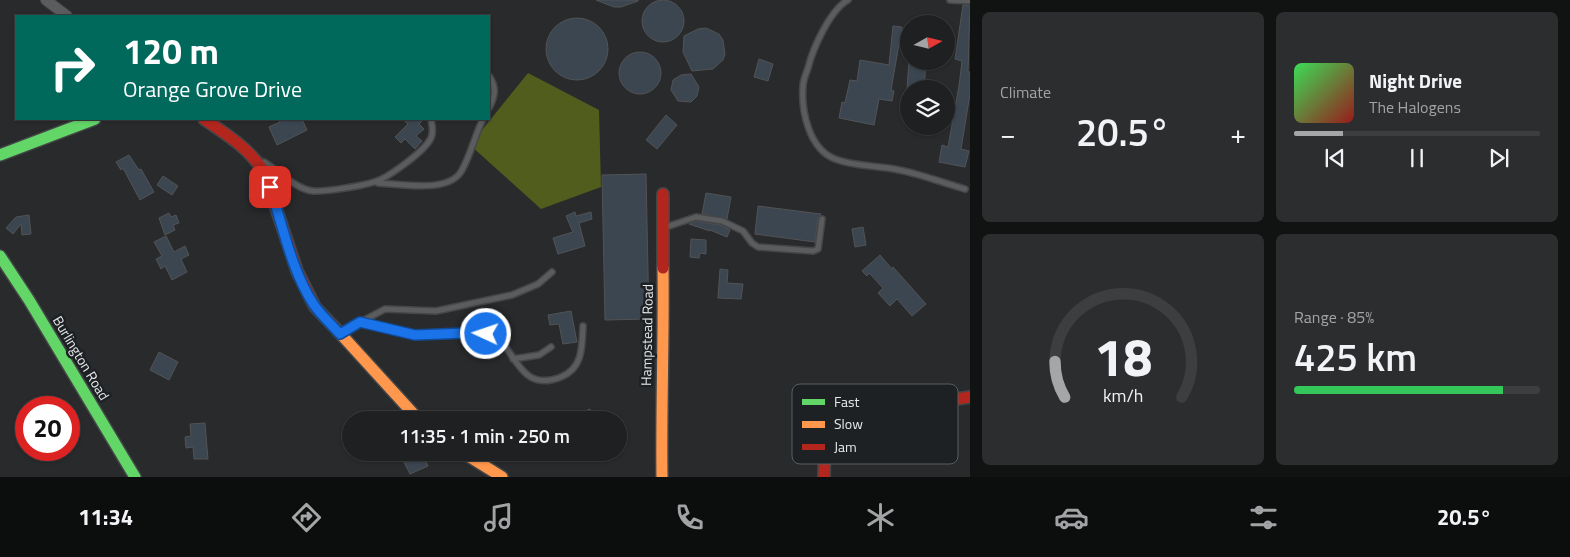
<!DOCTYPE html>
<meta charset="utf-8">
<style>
body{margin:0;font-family:"Titillium Web",sans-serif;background:#2c2d2e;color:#f1f3f6;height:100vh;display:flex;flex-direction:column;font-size:19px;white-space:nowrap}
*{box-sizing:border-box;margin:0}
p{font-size:16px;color:#a1a3a5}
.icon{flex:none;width:28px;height:28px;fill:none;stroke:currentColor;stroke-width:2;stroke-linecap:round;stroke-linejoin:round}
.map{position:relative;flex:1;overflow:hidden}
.sheet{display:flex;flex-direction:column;gap:12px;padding:12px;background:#111212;width:600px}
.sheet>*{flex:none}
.guide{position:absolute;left:15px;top:15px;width:475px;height:105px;border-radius:0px;box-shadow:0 1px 4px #0004,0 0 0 1px #3c3e3f;background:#00695c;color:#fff;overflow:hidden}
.needle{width:32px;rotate:82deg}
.controls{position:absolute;left:900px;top:15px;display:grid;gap:10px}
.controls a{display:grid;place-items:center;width:55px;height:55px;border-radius:50%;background:#1f2021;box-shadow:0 1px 4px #0004,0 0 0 1px #3c3e3f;font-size:25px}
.speed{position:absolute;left:15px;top:396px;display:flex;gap:10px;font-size:25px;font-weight:700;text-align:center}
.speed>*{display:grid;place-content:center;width:65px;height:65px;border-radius:50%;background:#1f2021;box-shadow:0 1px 4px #0004,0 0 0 1px #3c3e3f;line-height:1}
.speed .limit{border:8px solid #d22;background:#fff;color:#111}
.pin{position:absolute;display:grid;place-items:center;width:42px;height:42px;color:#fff;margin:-21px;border-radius:10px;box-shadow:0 2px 8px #0006}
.me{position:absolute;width:55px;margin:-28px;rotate:273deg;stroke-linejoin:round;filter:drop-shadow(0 0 4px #0008)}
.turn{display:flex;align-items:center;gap:18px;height:105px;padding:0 25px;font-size:22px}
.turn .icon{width:65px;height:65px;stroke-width:2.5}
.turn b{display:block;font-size:35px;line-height:42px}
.big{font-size:38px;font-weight:600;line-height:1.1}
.sheet .widget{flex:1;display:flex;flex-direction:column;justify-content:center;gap:8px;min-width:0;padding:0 18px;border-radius:8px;background:#2c2d2e}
.sheet .dial{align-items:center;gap:0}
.dial svg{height:130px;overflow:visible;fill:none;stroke:#3c3e3f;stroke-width:7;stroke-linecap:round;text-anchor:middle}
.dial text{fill:#f1f3f6;stroke:none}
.song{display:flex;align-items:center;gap:15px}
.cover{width:60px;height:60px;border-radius:8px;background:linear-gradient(135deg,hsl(130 70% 55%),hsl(0 70% 35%))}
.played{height:5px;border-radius:2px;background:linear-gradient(90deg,#a4a6a8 20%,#3c3e3f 20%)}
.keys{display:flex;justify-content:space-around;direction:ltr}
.heat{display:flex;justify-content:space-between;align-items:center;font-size:28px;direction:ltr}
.charge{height:8px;border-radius:4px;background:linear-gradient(90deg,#34c759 85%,#3c3e3f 0)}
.sheet .tiles{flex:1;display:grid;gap:12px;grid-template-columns:repeat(2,1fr)}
.trip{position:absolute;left:342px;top:411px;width:285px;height:50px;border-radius:25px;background:#1f2021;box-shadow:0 1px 4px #0004,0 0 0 1px #3c3e3f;font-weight:600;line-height:50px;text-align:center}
.menu{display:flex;height:80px;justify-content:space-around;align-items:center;background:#0c0d0d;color:#a1a3a5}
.menu .icon{width:35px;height:35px}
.menu .selected{color:#a4a6a8}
.menu b{font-size:22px;color:#f1f3f6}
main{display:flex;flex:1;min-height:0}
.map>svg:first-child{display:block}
</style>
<main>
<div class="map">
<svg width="970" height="477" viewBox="0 0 970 477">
<rect width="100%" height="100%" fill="#292a2c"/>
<path fill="#505d1c" d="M528 73 599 110 601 187 541 209 470 145Z"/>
<path fill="#3c4651" stroke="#525355" d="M596 0H638V1L621 7H614Z
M642 21a21 21 0 1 1 42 0a21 21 0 1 1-42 0Z
M963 5 970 6 968 72H970V94L961 149 969 151 965 167 939 162 942 145 948 147 959 86 962 61 955 59Z
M546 49a31 31 0 1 1 62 0a31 31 0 1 1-62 0Z
M893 26 902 27 891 90 894 91 892 101 879 99 874 125 839 118 842 102 845 103 850 80 857 81 860 60 889 65Z
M706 28 719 34 723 40 725 54 723 60 713 69 692 71 683 52 684 36 698 29Z
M619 73a21 21 0 1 1 42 0a21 21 0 1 1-42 0Z
M759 59 773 64 768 81 754 77Z
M909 61H926L924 89H907Z
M691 74 699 87 697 96 691 102 678 101 671 90 673 80 681 75Z
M666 115 677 125 657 149 646 140Z
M279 119H302L307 130 277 145 269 127 280 122Z
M402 119H424L419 124 424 129 416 136 422 141 415 149 405 139 401 143 395 137 408 124Z
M129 155 139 170 141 169 154 192 140 200 123 168 121 170 116 162Z
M646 174 649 319 605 320 602 175Z
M163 176 178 186 172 195 157 185Z
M706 193 731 197 727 219 702 214Z
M758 206 821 214 818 218 815 242 755 234Z
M575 212 576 216 591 212 592 219 579 223 585 246 558 254 553 238 573 232 566 216Z
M169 213 171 217 176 215 179 223 173 225 175 230 165 235 159 218Z
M29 215 31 234 22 235 21 224 13 234 6 228 16 217Z
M696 221 721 225 730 230 727 237 710 230V231L689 224Z
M863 227 866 245 855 247 852 229Z
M166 236 174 252 185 246 189 255 181 259 187 272 172 280 165 266 161 269 156 259 162 256 154 242Z
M691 239 706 240V254L700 253 699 258 690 257Z
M880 255 892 269 893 267 926 304 912 316 897 299 890 306 878 293 883 288 869 273 867 276 862 271Z
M720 269 728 270 727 283 743 284 741 299 718 298Z
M571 311 577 342 563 344 559 324 550 325 548 315Z
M159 352 178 362 169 380 150 370Z
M590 409 595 420H578L576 415Z
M205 423 208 459H194L193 447 186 448 185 437 191 436 190 424Z
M382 452H422L428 466 410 474 400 454 385 461Z"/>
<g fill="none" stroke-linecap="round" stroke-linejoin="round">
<g stroke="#444648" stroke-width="8">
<path id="lane" d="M848 0C830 10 813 48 808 68 806 74 803 80 803 86 801 111 809 149 835 159 855 167 878 165 899 170 921 174 943 183 965 189
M950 0 970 1
M489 76C497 88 495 96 489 108
M264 162C278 170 295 189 313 191 324 192 362 186 374 182 388 178 425 151 431 138 434 132 432 125 431 119
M378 183C400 184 450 194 462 170 471 154 475 135 483 119
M666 227 696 217 722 221 743 231 752 243 758 247 813 251 818 249 822 219
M360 322C382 327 404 335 427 335 447 336 468 330 488 335 517 341 515 395 561 377 583 368 582 347 583 326
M340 333 385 309 436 311 512 295 538 284 552 272
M513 359 539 355 551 347"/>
</g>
<g stroke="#444648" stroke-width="12">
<path id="street" d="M46 0 67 16"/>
</g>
<g stroke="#444648" stroke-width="14">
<path id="fast" d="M0 155 95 119
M0 256 29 300 135 477"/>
</g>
<g stroke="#444648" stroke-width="14">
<path id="slow" d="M338 331 419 420
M462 452 502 477
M662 477C661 407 664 338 663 268"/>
</g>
<g stroke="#444648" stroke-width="14">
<path id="jam" d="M204 119C227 135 249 148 264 172L297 271 315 307 338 331
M663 194V268
M824 477C825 452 821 429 847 416L970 397"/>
</g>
<use href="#lane" stroke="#5b5c5d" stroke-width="5"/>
<use href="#street" stroke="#5b5c5d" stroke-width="10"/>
<use href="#fast" stroke="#63d668" stroke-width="11"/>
<use href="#slow" stroke="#ff974d" stroke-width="11"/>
<use href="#jam" stroke="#b3261e" stroke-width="11"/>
</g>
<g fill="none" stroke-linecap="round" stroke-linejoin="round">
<g stroke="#114b97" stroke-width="12">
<path id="route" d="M270 187C283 226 291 270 314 305 321 315 331 324 340 334L360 322 415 335 466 333 486 334"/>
</g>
<use href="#route" stroke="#1a73e8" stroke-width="9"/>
</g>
<g text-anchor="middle" stroke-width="5" stroke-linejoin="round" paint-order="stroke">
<g font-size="14" fill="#e6e8ea" stroke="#1e2124">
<text transform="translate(647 335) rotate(-89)" y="5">Hampstead Road</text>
<text transform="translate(81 358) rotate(59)" y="5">Burlington Road</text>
</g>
</g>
<rect x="792" y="384" width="166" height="80" rx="8" fill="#1e2124" stroke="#5a5d5f" stroke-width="1"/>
<rect x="802" y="399" width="23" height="6" fill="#63d668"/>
<rect x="802" y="421" width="23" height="7" fill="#ff974d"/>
<rect x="802" y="444" width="23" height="6" fill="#b3261e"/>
<g font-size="14" fill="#e6e8ea">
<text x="834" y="407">Fast</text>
<text x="834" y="429">Slow</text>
<text x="834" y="452">Jam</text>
</g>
</svg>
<div class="controls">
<a><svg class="needle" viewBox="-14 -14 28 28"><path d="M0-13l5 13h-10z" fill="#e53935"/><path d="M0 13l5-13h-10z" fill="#a1a3a5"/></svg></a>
<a><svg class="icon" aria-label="layers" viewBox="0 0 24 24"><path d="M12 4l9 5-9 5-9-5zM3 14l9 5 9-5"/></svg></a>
</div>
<div class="speed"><div class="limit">20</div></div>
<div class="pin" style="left:270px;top:187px;background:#d93025"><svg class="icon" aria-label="arrive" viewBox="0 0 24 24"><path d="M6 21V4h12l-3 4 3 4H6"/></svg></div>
<svg class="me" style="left:486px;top:334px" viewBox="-20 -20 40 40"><circle r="17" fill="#1a73e8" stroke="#fff" stroke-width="3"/><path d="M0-11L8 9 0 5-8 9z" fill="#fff"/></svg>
<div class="trip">11:35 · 1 min · 250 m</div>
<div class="guide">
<div class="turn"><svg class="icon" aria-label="right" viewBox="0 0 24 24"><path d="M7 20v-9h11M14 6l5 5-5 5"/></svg><div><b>120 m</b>Orange Grove Drive</div></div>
</div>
</div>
<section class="sheet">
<div class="tiles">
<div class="widget"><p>Climate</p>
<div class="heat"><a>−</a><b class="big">20.5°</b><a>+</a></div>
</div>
<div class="widget">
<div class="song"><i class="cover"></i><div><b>Night Drive</b><p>The Halogens</p></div></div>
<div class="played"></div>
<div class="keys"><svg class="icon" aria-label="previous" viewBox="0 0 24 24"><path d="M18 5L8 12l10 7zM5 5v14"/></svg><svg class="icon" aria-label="pause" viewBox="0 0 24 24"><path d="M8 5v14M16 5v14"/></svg><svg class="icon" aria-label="next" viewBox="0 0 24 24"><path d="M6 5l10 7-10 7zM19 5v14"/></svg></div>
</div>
<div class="widget dial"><svg viewBox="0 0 100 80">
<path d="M14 69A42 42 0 1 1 86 69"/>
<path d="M14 69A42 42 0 0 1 8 47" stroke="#a4a6a8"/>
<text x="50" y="56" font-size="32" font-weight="700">18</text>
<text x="50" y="72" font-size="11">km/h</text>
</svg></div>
<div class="widget"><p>Range · 85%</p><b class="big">425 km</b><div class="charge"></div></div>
</div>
</section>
</main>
<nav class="menu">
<b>11:34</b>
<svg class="icon selected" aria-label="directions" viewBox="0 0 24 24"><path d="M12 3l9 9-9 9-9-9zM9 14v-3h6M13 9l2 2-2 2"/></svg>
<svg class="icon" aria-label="music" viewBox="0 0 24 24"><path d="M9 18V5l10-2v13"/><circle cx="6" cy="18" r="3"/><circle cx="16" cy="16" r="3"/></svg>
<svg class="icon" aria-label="phone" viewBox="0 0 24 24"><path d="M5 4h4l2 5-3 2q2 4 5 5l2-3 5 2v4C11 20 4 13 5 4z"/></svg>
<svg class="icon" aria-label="climate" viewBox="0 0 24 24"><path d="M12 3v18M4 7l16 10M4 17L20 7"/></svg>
<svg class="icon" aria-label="car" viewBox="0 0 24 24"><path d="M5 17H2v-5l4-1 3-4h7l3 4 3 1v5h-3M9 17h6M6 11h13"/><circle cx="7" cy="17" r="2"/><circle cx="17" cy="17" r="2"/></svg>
<svg class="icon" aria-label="filters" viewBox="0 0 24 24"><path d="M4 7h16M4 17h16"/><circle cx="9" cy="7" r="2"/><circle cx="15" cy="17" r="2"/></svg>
<b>20.5°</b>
</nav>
